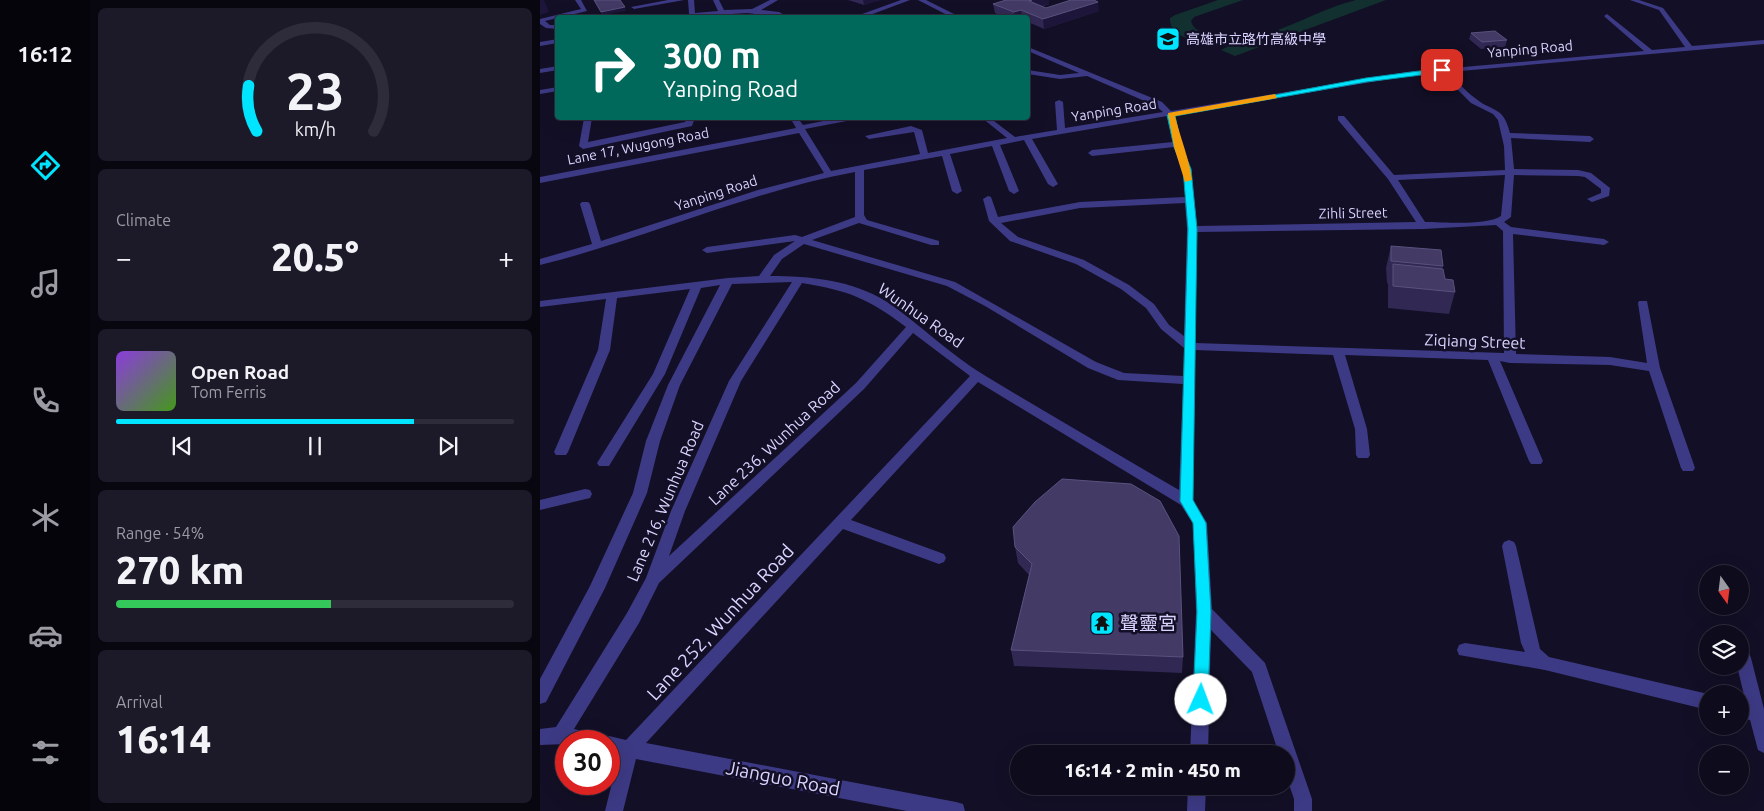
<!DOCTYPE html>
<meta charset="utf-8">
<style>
body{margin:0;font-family:Ubuntu,"Noto Sans TC",sans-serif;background:#1c1929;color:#f1f3f6;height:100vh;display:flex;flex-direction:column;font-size:19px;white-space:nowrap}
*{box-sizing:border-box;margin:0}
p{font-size:16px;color:#9b9ba3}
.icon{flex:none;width:28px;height:28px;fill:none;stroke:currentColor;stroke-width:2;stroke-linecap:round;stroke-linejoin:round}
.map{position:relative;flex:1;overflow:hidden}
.sheet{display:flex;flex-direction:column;gap:8px;padding:8px;background:#08060f;width:450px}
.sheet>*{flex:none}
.hud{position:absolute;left:15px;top:15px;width:475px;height:105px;border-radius:5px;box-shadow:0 5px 20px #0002,0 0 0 1px #2e2b3b;background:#00695c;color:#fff;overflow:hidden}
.needle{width:32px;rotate:166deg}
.buttons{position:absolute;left:1159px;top:565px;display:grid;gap:10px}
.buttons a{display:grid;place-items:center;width:50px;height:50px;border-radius:50%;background:#0e0b1c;box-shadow:0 5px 20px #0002,0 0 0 1px #2e2b3b;font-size:25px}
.speed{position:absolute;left:15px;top:730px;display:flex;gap:10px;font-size:25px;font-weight:700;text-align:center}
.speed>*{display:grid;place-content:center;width:65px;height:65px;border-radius:50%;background:#0e0b1c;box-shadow:0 5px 20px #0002,0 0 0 1px #2e2b3b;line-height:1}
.speed .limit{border:8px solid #d22;background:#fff;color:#111}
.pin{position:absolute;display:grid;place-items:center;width:42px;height:42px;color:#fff;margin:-21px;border-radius:10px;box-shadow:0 2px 8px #0006}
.me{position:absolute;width:55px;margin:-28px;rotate:2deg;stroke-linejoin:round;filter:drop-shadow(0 0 4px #0008)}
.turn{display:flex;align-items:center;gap:18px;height:105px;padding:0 25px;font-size:22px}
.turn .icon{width:65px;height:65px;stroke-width:2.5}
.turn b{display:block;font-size:35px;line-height:42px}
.big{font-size:38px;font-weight:800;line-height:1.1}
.sheet .widget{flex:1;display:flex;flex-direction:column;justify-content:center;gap:8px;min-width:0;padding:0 18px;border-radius:8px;background:#1c1929}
.sheet .dial{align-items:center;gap:0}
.dial svg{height:130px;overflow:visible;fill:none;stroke:#2e2b3b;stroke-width:7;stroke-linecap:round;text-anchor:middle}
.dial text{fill:#f1f3f6;stroke:none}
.song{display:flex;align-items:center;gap:15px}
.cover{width:60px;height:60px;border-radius:8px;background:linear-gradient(135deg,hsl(270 70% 55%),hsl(100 70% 35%))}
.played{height:5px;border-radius:2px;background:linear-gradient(90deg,#00e5ff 75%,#2e2b3b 75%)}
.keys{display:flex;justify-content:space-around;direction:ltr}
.heat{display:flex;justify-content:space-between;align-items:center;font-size:28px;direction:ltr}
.charge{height:8px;border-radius:4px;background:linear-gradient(90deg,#34c759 54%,#2e2b3b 0)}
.trip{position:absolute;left:470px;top:745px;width:285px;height:50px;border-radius:25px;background:#0e0b1c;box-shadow:0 5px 20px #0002,0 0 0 1px #2e2b3b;font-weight:800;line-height:50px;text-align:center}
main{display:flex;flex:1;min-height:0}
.tabs{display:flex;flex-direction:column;width:90px;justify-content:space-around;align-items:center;background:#06040b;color:#9b9ba3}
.tabs .icon{width:35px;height:35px}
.tabs .on{color:#00e5ff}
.tabs b{font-size:22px;color:#f1f3f6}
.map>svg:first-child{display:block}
</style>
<main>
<nav class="tabs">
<b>16:12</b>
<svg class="icon on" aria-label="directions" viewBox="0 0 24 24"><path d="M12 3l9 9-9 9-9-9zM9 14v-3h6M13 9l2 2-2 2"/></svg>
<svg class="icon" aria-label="music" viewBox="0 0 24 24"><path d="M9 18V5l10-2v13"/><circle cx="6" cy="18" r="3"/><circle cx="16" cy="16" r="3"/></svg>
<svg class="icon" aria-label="phone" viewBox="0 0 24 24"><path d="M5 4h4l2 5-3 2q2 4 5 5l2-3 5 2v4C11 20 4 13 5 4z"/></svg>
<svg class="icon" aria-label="climate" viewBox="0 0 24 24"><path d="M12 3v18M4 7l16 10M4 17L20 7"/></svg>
<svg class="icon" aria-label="car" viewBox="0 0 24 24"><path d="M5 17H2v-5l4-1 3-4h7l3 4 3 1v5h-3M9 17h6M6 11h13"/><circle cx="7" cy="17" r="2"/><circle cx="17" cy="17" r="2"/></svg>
<svg class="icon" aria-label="filters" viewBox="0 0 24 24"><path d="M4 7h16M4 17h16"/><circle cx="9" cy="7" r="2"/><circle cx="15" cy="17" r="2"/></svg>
</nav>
<section class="sheet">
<div class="widget dial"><svg viewBox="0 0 100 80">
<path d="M14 69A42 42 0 1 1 86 69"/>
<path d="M14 69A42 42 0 0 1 9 41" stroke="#00e5ff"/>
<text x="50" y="56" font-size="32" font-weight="700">23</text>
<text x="50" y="72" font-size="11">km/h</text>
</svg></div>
<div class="widget"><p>Climate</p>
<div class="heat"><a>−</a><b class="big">20.5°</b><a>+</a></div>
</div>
<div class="widget">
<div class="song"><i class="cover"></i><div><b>Open Road</b><p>Tom Ferris</p></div></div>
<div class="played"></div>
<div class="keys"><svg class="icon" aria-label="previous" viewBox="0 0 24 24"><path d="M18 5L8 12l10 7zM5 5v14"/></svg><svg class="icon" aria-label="pause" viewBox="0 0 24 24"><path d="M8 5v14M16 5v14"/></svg><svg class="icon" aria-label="next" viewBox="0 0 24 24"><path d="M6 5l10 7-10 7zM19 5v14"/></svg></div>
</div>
<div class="widget"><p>Range · 54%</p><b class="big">270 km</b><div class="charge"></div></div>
<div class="widget"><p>Arrival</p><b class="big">16:14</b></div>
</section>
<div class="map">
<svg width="1224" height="811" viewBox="0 0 1224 811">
<rect width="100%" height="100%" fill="#130f26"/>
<path fill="#12302f" d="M678 0H703L654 17 651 21C653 29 660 32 668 35 719 52 768 11 816 0 825 0 837 0 846 0L695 56 681 50 689 46C673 46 628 41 630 18L635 15Z"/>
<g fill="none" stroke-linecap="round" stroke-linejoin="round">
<path fill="#3d3a85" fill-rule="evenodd" d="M35 0H41L47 11 5 21 10 25H18V29L6 28 0 24V19L41 9Z
M128 0H144L94 9 91 7Z
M148 0H154L155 13 178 11 173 0H179L184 10 212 9 230 0H238L221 10 239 12 250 18 207 13 129 18 149 14Z
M361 0H370L322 18H311Z
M378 0H386L422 18H413Z
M1090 0H1099L1123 8 1152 46 1224 40V44L909 72C917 81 925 91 935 98 953 113 963 105 970 133L1050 136 1054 139 1050 142 971 138 974 169 1038 170 1051 173 1070 188 1069 196 1052 202 1047 199 1061 193V189L1045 177 1038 176 974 175 971 217 964 222 971 227 1064 239 1069 242 1064 245 973 234 976 354 1070 357 1107 363 1098 303 1099 301H1107L1120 368 1155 468 1153 471H1143L1141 468 1109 371 1070 365 970 363 960 361 1003 461 1001 464H991L989 461 948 360 805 355 827 429 830 455 828 458H818L816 455 815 429 793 355 655 350 653 500 667 523 672 609 725 663 772 799V811H754V799L746 776V754H739L712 672 671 630 668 754H650L656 612 653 524 641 505 438 382 311 520 404 554 406 558 404 562 399 564 303 529 106 743 416 802 423 804 425 811H367L96 759 83 811H65L79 755 69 753V741H62L63 739 69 736 86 740 430 376 373 333 324 389 119 583 99 623 34 729 58 735 61 741H26V744L0 745V729L16 727 87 613 106 578 131 511 189 381 252 282 192 284 140 385 120 441 107 493 65 588 6 702 0 704V679L50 586 93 493 106 441 128 385 180 285 161 288 125 374 69 466H59L57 463 113 374 150 289 77 298 70 350 28 452 26 455H16L14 452 58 350 66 299 0 307V301L188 278 219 276 234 255 255 241 167 253 162 250 167 247 255 235 262 237 315 217V172C207 192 106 239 0 265V259L52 244 40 204 42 202H48L50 204 61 241 218 190 284 173 259 133 0 183V177L256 128 252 121 254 118H262L260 121 263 125 299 118H313L312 120 265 129 291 171 380 154 374 132 329 139 325 136 371 126 382 130 388 153 467 138 442 118H450L475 137 517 130 515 102 519 100 523 102 525 128 623 112 616 106 547 76 520 79 488 74V70L520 75 539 73 488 51V47L622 102 631 111 867 72 1104 51 1065 17 1064 16 1067 14 1112 50 1145 47 1119 10ZM901 73 931 103 953 114 958 120 964 146 965 170 854 175 804 116H798V120L848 179 876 222 657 226 651 169 642 147 635 115 867 76ZM627 116 633 142 552 150 548 153 552 156 634 147 643 169 645 197 540 202 458 217 451 197 448 196 443 199 449 221 470 241 536 264 581 289 606 308 621 329 644 348 643 376 584 373 556 362 415 282 272 240 319 223 391 245H399V241L327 220 324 215V170L402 156 412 191 417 194 422 191 410 154 452 146 469 191 474 194 479 191 460 145 484 140 508 184 513 187 518 184 492 139ZM965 175 961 216C945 226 906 222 885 222L858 180ZM645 203 647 229 644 336 629 325 614 304 589 285 544 260 478 237 461 223 540 208ZM956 225 963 231 964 353 655 343 657 232 883 229ZM264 244 407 286 445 306 548 368 578 380 643 384 639 490C574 452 508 414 444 375 409 354 380 324 347 302 313 280 269 276 230 276L242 259ZM262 283C310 291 327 298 366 327L316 383 129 556 145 511 201 381Z
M18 39V43L0 46V42Z
M18 66V70L0 73V69Z
M18 87V91L0 94V90Z
M44 118H52L48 142 145 122 147 118H155L152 126 43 149 39 146Z
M45 489 50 490 52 494 50 498 0 510V500Z
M969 540 974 542 976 546 1000 649 1009 657 1168 694V710L1005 670 919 655 917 650 919 645 925 643 985 652 981 643 962 546 964 542Z
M1203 651 1209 653 1211 658 1224 709V753L1218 750 1210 720 1200 718V702L1206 703 1197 666H1200V652Z
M648 786H666L665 811H647Z"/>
</g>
<path fill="#312854" d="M308 0H340L324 5Z
M466 0H509V4L502 7 506 8 559 11 504 29 488 22V18H465L455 13 453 4Z
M931 33 967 40 965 47 941 49 929 39Z
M851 246 903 266 902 269 905 279 915 292 909 314 848 308V284L847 283 846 268Z
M475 547 643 657 642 673 474 666 471 650 489 575 478 563Z"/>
<path fill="#1d163a" d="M0 0H4L9 12 0 15Z
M323 0H340L324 5Z
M492 0H509V4L489 10V1Z
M558 2 559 11 504 29 503 19Z
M85 7 86 11 62 15 61 12Z
M481 10 482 18H475L474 12Z"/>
<path fill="#433a66" stroke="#5a527e" d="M54 0H80L85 7 61 12Z
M466 0H492L489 1 506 8 531 0H554L558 2 503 19 481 10 474 12 453 4Z
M955 31 967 40 942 42 931 33Z
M851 246 901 250 903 266 851 261Z
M853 264 903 269 905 279 913 280 915 292 853 286Z
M522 479 591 484 620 501 639 536 643 657 471 650 492 564 475 547 473 527 495 502Z"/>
<path fill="#00e5ff" stroke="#0095a6" d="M902 68 905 72 826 82 635 116 642 147 651 169 657 229 653 500 666 523 671 612 668 700 666 706 661 708 655 706 653 700 657 612 653 523 640 501 648 229 643 169 634 147 627 115 826 78Z"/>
<path fill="#f59e0b" d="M735 94 737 98 635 116C640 137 650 161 652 180L645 182 634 147 628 113Z"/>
<defs>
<g id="school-square" transform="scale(1.25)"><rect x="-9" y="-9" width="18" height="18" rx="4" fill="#00e5ff" stroke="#130f26"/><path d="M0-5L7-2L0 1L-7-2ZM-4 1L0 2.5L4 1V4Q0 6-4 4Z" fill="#111"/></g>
<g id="temple-square" transform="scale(1.25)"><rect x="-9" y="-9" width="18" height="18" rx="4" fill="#00e5ff" stroke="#130f26"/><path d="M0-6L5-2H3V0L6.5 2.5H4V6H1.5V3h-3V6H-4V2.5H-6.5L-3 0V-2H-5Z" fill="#111"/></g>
</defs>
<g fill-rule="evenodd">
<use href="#school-square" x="628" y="39"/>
<use href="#temple-square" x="562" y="623"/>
</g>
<g text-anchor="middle" stroke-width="5" stroke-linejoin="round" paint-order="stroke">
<g font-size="14" fill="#d9d4ff" stroke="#130f26" text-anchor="start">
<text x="646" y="44">高雄市立路竹高級中學</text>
</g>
<g font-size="14" fill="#d9d4ff" stroke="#130f26">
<text transform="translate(990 49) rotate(-5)" y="5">Yanping Road</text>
<text transform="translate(574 110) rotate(-9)" y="5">Yanping Road</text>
<text transform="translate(98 146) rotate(-11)" y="5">Lane 17, Wugong Road</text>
<text transform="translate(176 193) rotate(-18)" y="5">Yanping Road</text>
<text transform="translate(813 213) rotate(-1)" y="5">Zihli Street</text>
</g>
<g font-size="16" fill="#d9d4ff" stroke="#130f26">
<text transform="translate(381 315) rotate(35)" y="6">Wunhua Road</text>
<text transform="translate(935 341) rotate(2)" y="6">Ziqiang Street</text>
<text transform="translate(234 443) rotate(-43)" y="6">Lane 236, Wunhua Road</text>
<text transform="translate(125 501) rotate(-67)" y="6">Lane 216, Wunhua Road</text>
</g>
<g font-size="19" fill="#d9d4ff" stroke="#130f26">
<text transform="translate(180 622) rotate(-47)" y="7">Lane 252, Wunhua Road</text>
<text transform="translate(243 778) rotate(11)" y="7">Jianguo Road</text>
</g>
<g font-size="19" fill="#d9d4ff" stroke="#130f26" text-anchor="start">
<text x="580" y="630">聲靈宮</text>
</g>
</g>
</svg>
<div class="buttons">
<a><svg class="needle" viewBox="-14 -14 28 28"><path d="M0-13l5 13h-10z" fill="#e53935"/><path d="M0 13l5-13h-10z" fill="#9b9ba3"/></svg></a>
<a><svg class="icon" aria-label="layers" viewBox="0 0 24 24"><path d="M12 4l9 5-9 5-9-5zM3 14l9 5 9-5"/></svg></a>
<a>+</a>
<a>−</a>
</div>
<div class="speed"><div class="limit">30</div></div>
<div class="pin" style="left:902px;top:70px;background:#d93025"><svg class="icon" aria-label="arrive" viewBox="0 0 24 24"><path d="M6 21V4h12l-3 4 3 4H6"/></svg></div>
<svg class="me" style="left:661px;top:700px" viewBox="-20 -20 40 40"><circle r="19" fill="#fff"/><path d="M0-13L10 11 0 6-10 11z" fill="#00e5ff"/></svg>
<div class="trip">16:14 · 2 min · 450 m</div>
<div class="hud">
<div class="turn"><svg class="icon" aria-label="right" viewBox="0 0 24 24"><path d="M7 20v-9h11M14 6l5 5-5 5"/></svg><div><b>300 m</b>Yanping Road</div></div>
</div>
</div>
</main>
